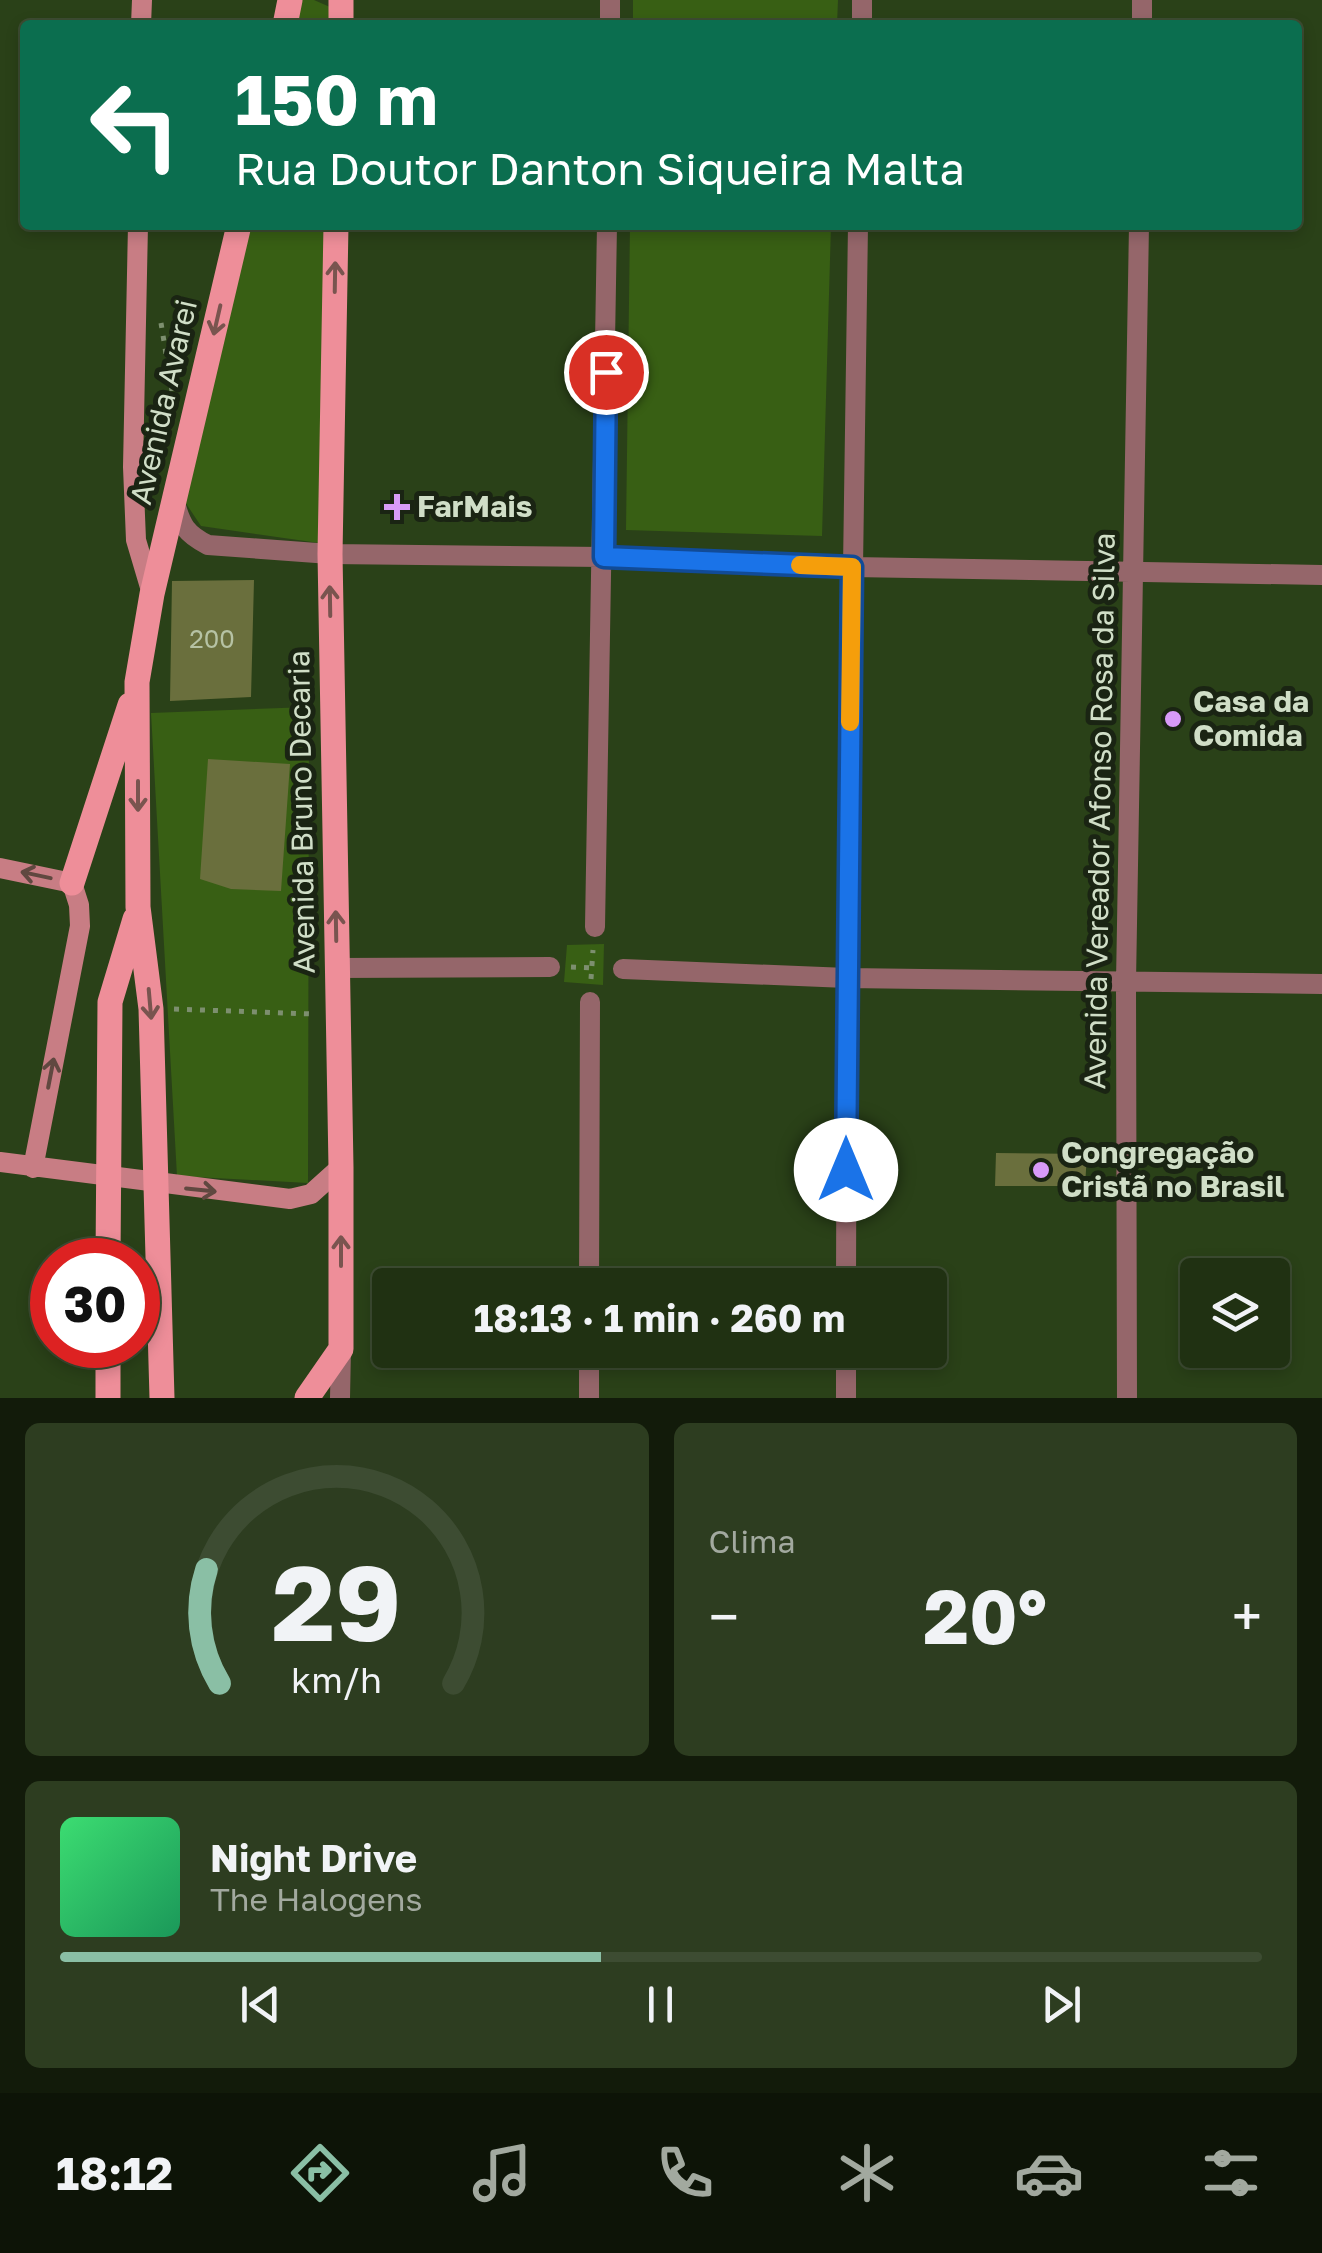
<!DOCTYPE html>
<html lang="pt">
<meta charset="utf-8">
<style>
body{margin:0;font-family:"Golos Text",sans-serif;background:#2d3d20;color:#f1f3f6;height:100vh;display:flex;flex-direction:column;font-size:38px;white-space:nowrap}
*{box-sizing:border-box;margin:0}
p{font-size:32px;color:#a2a99f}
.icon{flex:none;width:55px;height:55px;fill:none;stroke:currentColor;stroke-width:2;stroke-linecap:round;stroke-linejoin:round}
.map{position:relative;height:1398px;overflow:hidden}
.details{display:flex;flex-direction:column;gap:25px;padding:25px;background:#121b0a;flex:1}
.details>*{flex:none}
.top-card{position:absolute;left:20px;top:20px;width:1282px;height:210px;border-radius:10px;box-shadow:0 5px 15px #0003,0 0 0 2px #3d4c32;background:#0b6e4f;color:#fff;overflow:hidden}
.tools{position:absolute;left:1180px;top:1258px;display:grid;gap:20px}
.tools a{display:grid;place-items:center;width:110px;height:110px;border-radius:10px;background:#203112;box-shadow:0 5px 15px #0003,0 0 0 2px #3d4c32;font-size:50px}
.speed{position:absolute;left:30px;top:1238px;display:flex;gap:20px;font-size:50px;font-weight:700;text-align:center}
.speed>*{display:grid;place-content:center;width:130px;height:130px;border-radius:50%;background:#203112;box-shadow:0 5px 15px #0003,0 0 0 2px #3d4c32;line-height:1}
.speed .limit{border:15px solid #d22;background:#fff;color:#111}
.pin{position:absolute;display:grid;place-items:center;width:85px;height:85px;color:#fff;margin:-42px;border:5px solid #fff;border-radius:50%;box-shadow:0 2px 10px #0007}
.me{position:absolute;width:110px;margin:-55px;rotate:0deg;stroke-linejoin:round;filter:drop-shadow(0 0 8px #0008)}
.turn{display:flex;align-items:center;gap:35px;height:210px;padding:0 50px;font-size:45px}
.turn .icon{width:130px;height:130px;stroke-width:2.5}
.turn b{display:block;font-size:70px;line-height:85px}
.big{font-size:75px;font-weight:700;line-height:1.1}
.details .card{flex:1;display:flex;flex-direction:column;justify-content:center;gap:15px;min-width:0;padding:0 35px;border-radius:15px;background:#2d3d20}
.details .dial{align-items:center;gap:0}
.dial svg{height:260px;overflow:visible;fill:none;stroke:#3d4c32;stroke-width:7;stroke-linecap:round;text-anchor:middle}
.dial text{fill:#f1f3f6;stroke:none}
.song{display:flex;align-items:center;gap:30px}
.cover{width:120px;height:120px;border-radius:15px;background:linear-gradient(135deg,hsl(140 70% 55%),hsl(150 70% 35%))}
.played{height:10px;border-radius:5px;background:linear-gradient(90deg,#8abfa5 45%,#3d4c32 45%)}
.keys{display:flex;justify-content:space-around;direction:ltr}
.heat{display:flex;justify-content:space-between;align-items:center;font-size:55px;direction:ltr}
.details .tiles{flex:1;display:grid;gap:25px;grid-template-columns:1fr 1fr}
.card:last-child{grid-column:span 2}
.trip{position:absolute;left:372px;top:1268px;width:575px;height:100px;border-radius:10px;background:#203112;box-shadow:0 5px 15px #0003,0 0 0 2px #3d4c32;font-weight:700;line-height:100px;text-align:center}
.menu{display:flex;height:160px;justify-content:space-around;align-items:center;background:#0d1407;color:#a2a99f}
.menu .icon{width:70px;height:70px}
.menu .active{color:#8abfa5}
.menu b{font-size:45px;color:#f1f3f6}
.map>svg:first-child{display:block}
</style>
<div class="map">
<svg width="1322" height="1398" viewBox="0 0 1322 1398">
<rect width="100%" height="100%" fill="#2a4118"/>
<path fill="#385f14" d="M300 0H314L330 7V25H294Z
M633 0H838L837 25H633Z
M248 225H326L319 543 201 526 185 502Z
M630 225H831L822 536 626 530Z
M309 707 308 1183 177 1176 151 713Z
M604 944 603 985 564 982 567 945Z"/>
<path fill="#6a6f3d" d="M254 580 251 697 170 701 172 581Z
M208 759 290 764 281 891 231 889 200 879Z
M996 1153 1087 1154 1085 1186H995Z"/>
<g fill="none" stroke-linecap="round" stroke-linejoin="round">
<path stroke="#7d8f6f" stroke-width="5" stroke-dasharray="5 8" stroke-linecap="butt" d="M161 323 172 391
M571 967 595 968
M591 979 593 950
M174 1009 313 1014"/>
<path stroke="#95666a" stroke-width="20" d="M610 25V0
M862 25V0
M1142 25V0
M175 503C181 525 186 534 208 545L330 554 603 557 852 567 1322 575
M595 927 607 225
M337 968 550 967
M623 969 847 978 1322 984
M589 1285 590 1002
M846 1285 847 978 858 225
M340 1398 341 1349
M589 1398V1350
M846 1398V1350
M1127 1398 1126 982 1139 225"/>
<path stroke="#c87d84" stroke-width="20" d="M141 25 142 0
M138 225 133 467 136 540 152 594
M0 868 72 883 79 905 80 926 33 1168
M0 1162 290 1199 311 1194 341 1167"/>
<path stroke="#ee8e99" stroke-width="25" d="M285 25 290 0
M341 25V0
M72 883 130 705
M108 1260 110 1002 135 919
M108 1345V1398
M162 1398 151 1009 138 907 137 682 152 594 239 225
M307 1398 341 1349V1167L330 554 336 225"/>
</g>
<defs><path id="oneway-shaft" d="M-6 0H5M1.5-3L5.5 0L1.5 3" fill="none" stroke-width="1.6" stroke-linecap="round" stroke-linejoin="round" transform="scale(2.5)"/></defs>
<g stroke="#79544f">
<use href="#oneway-shaft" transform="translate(335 277) rotate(-89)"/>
<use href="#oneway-shaft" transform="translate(217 320) rotate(103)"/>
<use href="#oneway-shaft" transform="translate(330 601) rotate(-91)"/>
<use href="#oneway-shaft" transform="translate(138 796) rotate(90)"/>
<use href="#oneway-shaft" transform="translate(336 926) rotate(-91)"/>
<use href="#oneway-shaft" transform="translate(150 1004) rotate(85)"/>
<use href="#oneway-shaft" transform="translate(341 1251) rotate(-90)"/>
</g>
<g stroke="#604840">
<use href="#oneway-shaft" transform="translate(36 875) rotate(-168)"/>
<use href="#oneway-shaft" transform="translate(51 1073) rotate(-79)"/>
<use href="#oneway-shaft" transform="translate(201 1190) rotate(6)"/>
</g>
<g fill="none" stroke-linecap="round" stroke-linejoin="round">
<g stroke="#114b97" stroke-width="25">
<path id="route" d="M606 372 604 557 852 567 846 1170"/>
</g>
<use href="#route" stroke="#1a73e8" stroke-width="18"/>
<path stroke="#f59e0b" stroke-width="18" d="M800 565 852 567 850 722"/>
</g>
<g fill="#d89af8" stroke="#1a2413" stroke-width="4">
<path d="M392 492h10v10h10v10h-10v10h-10v-10h-10v-10h10z"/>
<circle cx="1173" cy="719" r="10"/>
<circle cx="1041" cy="1170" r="10"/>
</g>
<g text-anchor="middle" stroke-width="10" stroke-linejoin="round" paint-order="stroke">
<g font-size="25" fill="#b6c2a4">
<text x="212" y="648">200</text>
</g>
<g font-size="30" fill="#d0dec7" stroke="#1a2413">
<text transform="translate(164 402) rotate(-77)" y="10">Avenida Avarei</text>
<text transform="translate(1100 811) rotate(-89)" y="10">Avenida Vereador Afonso Rosa da Silva</text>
<text transform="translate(302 812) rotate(-91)" y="10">Avenida Bruno Decaria</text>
</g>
<g font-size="30" font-weight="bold" fill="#d0dec7" stroke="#1a2413" text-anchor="start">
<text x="417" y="517">FarMais</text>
<text x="1193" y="712">Casa da<tspan x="1193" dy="34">Comida</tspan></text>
<text x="1061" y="1163">Congregação<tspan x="1061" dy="34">Cristã no Brasil</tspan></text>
</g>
</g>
</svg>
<div class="tools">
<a><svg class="icon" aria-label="layers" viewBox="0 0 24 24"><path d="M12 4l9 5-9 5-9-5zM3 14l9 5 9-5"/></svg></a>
</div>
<div class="speed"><div class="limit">30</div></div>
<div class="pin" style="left:606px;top:372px;background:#d93025"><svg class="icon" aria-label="arrive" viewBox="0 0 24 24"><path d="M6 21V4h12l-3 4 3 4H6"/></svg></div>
<svg class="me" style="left:846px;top:1170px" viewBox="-20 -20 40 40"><circle r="19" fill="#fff"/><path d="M0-13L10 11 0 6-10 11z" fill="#1a73e8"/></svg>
<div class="trip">18:13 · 1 min · 260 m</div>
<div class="top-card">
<div class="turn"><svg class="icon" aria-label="left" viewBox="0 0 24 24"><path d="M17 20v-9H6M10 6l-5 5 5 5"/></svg><div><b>150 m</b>Rua Doutor Danton Siqueira Malta</div></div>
</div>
</div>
<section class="details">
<div class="tiles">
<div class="card dial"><svg viewBox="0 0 100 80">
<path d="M14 69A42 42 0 1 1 86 69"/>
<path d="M14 69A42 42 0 0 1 10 34" stroke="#8abfa5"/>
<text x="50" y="56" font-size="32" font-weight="700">29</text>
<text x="50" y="72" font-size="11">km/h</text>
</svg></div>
<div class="card"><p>Clima</p>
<div class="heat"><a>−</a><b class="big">20°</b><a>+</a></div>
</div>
<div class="card">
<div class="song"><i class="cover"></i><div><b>Night Drive</b><p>The Halogens</p></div></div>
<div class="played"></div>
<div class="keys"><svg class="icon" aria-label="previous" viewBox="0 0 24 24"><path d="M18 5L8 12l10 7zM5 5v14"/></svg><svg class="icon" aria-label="pause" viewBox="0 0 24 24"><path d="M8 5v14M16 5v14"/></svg><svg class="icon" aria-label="next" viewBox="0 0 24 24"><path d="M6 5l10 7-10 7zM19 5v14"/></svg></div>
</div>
</div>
</section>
<nav class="menu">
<b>18:12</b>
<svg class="icon active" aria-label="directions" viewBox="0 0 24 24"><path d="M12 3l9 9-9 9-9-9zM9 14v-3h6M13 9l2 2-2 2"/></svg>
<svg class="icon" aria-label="music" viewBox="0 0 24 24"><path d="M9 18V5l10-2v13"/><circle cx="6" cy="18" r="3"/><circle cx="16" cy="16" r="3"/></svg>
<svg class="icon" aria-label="phone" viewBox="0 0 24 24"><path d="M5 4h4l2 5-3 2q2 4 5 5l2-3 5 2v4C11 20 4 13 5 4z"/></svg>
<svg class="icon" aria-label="climate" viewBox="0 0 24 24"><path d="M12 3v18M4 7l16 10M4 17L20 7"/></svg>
<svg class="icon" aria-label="car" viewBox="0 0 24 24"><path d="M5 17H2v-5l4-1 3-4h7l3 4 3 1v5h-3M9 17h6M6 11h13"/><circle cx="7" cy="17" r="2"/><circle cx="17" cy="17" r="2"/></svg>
<svg class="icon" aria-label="filters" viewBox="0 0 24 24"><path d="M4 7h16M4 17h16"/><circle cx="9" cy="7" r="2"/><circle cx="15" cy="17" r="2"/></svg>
</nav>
